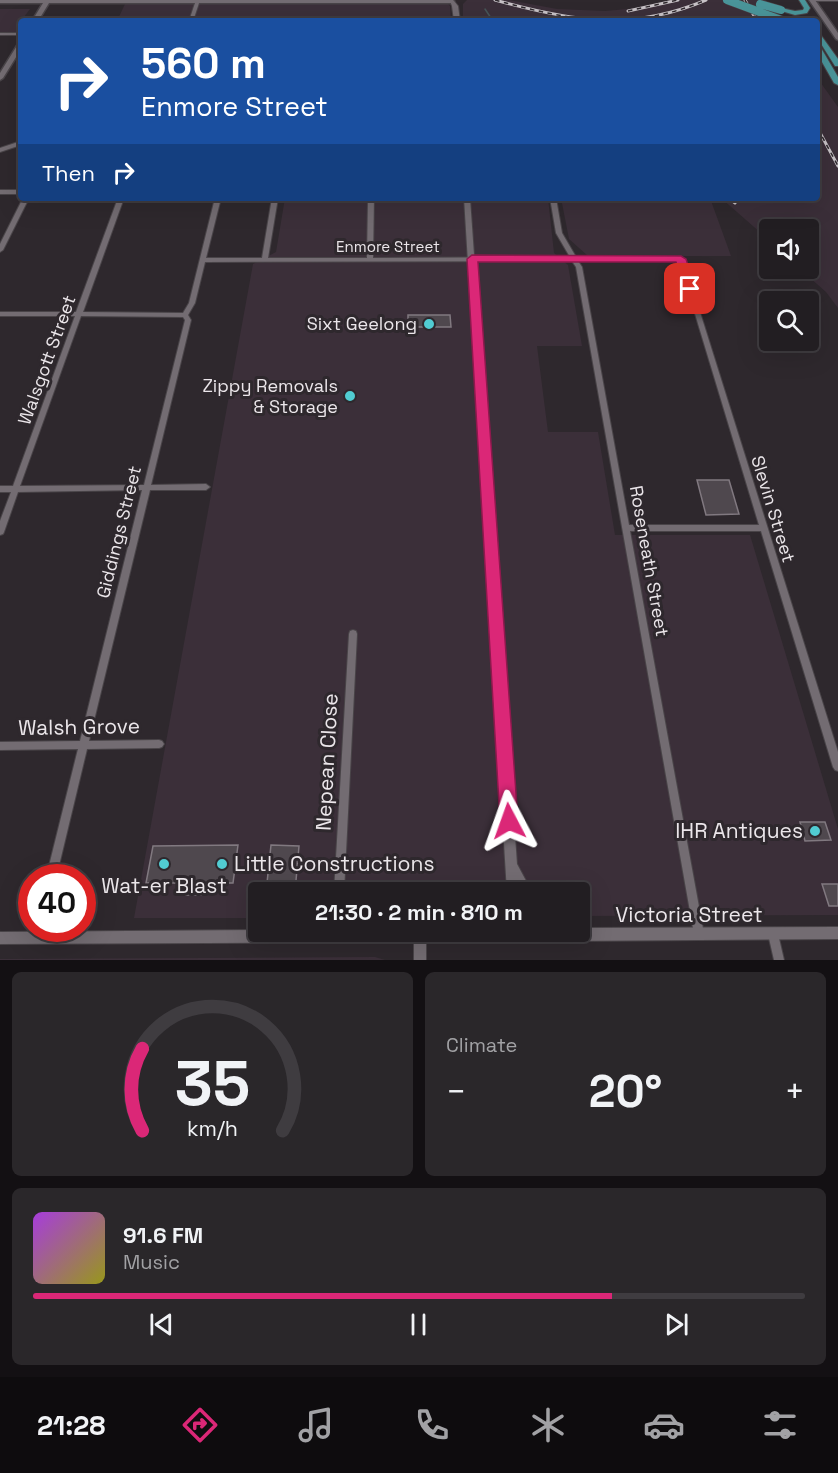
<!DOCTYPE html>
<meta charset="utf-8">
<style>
body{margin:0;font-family:"Space Grotesk",sans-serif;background:#2a272a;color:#f1f3f6;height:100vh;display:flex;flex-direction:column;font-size:22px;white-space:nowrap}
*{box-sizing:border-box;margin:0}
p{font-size:20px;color:#a2a2a5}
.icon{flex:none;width:33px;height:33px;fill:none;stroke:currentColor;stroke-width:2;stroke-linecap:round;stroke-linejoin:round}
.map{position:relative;height:960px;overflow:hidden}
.panel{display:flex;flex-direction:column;gap:12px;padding:12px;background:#131013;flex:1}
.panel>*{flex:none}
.guide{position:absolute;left:18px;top:18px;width:802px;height:183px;border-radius:6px;box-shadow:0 6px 24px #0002,0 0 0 2px #3f3c40;background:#1a4fa0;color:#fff;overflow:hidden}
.tools{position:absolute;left:759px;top:219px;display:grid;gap:12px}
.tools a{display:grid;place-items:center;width:60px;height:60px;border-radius:6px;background:#221e22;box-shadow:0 6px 24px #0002,0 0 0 2px #3f3c40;font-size:30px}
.speed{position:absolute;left:18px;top:864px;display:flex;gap:12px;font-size:30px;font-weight:700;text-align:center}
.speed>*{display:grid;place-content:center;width:78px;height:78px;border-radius:50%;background:#221e22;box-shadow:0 6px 24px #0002,0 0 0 2px #3f3c40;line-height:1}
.speed .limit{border:9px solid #d22;background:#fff;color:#111}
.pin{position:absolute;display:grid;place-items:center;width:51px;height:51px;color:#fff;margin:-26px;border-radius:12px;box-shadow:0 3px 9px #0006}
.me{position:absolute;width:66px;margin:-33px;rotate:356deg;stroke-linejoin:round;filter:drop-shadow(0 0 4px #0008)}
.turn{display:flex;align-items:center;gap:21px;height:126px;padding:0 24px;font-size:27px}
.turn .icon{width:78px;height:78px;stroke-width:2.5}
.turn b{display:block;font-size:42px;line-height:51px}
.then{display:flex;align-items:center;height:57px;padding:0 24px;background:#0003;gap:12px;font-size:22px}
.big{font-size:45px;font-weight:700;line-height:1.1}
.panel .card{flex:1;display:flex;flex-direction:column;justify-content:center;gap:9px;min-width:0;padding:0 21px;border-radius:9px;background:#2a272a}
.panel .dial{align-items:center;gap:0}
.dial svg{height:156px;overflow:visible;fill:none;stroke:#3f3c40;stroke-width:7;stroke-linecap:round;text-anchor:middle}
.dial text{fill:#f1f3f6;stroke:none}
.song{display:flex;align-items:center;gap:18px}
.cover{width:72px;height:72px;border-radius:9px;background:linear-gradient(135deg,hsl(280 70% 55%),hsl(60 70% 35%))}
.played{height:6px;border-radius:3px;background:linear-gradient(90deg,#db2777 75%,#3f3c40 75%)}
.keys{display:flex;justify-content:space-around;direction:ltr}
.heat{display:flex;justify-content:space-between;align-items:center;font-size:33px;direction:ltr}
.panel .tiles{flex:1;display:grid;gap:12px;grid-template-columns:1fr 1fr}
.card:last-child{grid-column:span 2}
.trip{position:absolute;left:248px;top:882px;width:342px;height:60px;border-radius:6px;background:#221e22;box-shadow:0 6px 24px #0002,0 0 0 2px #3f3c40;font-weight:700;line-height:60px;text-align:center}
.dock{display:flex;height:96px;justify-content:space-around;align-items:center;background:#0e0c0e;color:#a2a2a5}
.dock .icon{width:42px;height:42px}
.dock .current{color:#db2777}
.dock b{font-size:27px;color:#f1f3f6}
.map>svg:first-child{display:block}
</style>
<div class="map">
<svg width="838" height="960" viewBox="0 0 838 960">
<rect width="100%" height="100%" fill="#2e282d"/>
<path fill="#3b2f39" d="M467 0H509L557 9 605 11 639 8 671 0H766L776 21H463V4Z
M447 3 450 6 451 21H117L125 4Z
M0 9H30L21 21 17 32H0Z
M818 79 838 107V308L826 292 800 269 808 268V230H770L769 240 721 198H818Z
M285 198H548L554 253 568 265 582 346H537L548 432H598L615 535H750L838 829V915L579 916V892H258V918H134L253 264 276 252Z
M561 198H710L731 256H588L569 239Z
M375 957 385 960H0V959Z"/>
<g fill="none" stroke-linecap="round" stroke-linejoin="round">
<path stroke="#465658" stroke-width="1.5" d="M485 9 493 21"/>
</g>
<path fill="#4f484e" stroke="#817980" stroke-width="1.5" d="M408 315H450L451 327H408Z
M697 480H729L739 514 706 515Z
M800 822H825L831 840 805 841Z
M238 845 233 883H203L201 895H186L188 883H146L153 846Z
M271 845 299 846 295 892H288L289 883H267Z
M822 884H838V906H829Z"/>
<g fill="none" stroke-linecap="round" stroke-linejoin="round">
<g stroke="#494448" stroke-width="2">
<path id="minor" d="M196 0H200L193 21H189Z
M811 0H838V1H813Z
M0 33H21V35H0Z
M21 141V145L0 152V148Z
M0 190H21V194H0Z
M23 198H29L3 250 0 252V244Z
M118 198H124L83 312 183 313 189 303 215 198H221L206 258H262L272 198H278L268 258H367L368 198H374L373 258 570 257 556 233 550 198H556L562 233 576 257 683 258 838 752V771L835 770 833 767 761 531H630L704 934 703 938 699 939 695 938 694 934 576 267 572 261 205 262 195 303 188 315 191 320 151 485 206 484 210 487 206 490H150L89 741 159 740 162 741 164 744 162 747 159 748 87 749 56 878H46L78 749 0 750V742L80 741 142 490 18 492 4 532 3 534 0 535V521L11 492H0V486H13L75 316H0V312H76ZM578 261H679L759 525H629L582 267ZM81 316 183 317 185 320 144 485 20 486Z
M353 630 356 631 357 634 344 892H334L349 634 350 631Z
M773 929 777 930 778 934 784 960H774L768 934 769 930Z"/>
</g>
<g stroke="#494448" stroke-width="2">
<path id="tertiary" d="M450 1H454L458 6 460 21H454L452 6Z
M464 198H470L517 864 532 892H507Z
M838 927V939L426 942V960H414V942L0 944V932L258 930V932H579V928Z"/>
</g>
<g stroke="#494448" stroke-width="3">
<path id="secondary" d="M0 0H453L454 1 451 3H49L38 21H32L43 3H0Z
M809 0H815L838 33V40L836 39Z
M21 42V49L3 78 0 80V73L18 44Z"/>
</g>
<g stroke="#494448" stroke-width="2">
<path id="trunk" d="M799 0H805L810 8 807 13 795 15 778 10 781 8 795 11 803 10 804 8Z
M818 33 820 34 838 59V66H835L818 39Z
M818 48H821L838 77V85L834 83 818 55Z"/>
</g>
<use href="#minor" fill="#736c72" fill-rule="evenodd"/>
<use href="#tertiary" fill="#736c72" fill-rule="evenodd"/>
<use href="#secondary" fill="#736c72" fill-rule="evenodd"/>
<use href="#trunk" fill="#4a959a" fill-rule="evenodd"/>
<g stroke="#c7c2c6" stroke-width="3">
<path id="rail" d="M495 0C571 21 631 32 706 0
M745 0 757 21
M628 11 678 0
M818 129 838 166
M729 198 735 203"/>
</g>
<use href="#rail" stroke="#2e282d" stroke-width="1.5" stroke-dasharray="4.5" stroke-linecap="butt"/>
<g stroke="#494448" stroke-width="9" stroke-linecap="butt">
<path id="trunk-bridge" d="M727 0 784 21
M760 4 781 10"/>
</g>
<use href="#trunk-bridge" stroke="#4a959a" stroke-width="8"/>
</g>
<path fill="#db2777" stroke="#8e194d" stroke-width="1.5" d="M472 255 681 256 686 259 696 289 694 291H686L676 262H478L518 821 515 827 509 830 502 827 500 821 467 259Z"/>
<g fill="#51ccd2" stroke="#2e282d" stroke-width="2">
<circle cx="429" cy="324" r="6"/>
<circle cx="350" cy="396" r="6"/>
<circle cx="815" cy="831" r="6"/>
<circle cx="164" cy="864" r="6"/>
<circle cx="222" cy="864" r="6"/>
</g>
<g text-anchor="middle" stroke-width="6" stroke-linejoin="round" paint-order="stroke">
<g font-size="15" fill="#ebe6ea" stroke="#2e282d">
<text x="388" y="252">Enmore Street</text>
</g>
<g font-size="18" fill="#ebe6ea" stroke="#2e282d" text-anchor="end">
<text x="417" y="330">Sixt Geelong</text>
<text x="338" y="392">Zippy Removals<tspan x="338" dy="21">&amp; Storage</tspan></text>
</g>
<g font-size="18" fill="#ebe6ea" stroke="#2e282d">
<text transform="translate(47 360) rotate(-70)" y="6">Walsgott Street</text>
<text transform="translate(773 509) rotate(73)" y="6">Slevin Street</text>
<text transform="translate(119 532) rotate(-76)" y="6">Giddings Street</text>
<text transform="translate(649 561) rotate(80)" y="6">Roseneath Street</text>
</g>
<g font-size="21" fill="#ebe6ea" stroke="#2e282d">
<text transform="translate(79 727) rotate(-1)" y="7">Walsh Grove</text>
<text transform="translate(327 762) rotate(-87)" y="7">Nepean Close</text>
<text x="689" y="922">Victoria Street</text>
</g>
<g font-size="21" fill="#ebe6ea" stroke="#2e282d" text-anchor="end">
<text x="803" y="838">IHR Antiques</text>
<text x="234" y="871" text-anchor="start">Little Constructions</text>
<text x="164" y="893" text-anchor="middle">Wat-er Blast</text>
</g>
</g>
</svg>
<div class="tools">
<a><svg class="icon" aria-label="sound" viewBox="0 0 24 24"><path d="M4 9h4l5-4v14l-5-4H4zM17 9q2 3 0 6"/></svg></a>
<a><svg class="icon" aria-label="search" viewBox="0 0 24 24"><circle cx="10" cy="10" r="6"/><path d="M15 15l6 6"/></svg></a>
</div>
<div class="speed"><div class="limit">40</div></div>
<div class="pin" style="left:690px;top:289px;background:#d93025"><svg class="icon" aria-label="arrive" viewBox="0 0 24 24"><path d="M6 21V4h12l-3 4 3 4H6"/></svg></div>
<svg class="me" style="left:509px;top:821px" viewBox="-20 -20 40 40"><path d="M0-17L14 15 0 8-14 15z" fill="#db2777" stroke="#fff" stroke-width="4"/></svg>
<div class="trip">21:30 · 2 min · 810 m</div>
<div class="guide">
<div class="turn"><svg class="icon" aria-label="right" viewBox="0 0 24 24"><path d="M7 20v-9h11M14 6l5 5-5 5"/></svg><div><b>560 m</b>Enmore Street</div></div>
<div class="then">Then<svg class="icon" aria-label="right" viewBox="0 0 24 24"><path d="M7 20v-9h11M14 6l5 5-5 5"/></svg></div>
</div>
</div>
<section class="panel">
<div class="tiles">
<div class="card dial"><svg viewBox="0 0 100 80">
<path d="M14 69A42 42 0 1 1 86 69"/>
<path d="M14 69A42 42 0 0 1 14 27" stroke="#db2777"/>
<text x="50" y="56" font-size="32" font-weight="700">35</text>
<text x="50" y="72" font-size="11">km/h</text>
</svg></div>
<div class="card"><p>Climate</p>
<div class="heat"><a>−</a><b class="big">20°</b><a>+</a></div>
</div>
<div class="card">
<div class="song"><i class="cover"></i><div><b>91.6 FM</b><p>Music</p></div></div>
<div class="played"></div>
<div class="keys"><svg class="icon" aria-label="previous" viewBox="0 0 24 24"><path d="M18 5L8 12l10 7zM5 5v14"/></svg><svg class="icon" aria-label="pause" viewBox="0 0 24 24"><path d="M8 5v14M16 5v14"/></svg><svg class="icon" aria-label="next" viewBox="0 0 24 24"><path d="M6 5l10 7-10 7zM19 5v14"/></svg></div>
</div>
</div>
</section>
<nav class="dock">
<b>21:28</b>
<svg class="icon current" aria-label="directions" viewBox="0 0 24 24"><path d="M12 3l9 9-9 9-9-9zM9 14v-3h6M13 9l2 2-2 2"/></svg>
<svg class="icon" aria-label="music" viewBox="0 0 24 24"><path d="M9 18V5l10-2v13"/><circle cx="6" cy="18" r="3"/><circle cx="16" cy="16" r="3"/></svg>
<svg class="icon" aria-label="phone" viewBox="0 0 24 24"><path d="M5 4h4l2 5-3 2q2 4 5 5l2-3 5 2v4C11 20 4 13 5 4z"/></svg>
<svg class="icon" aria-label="climate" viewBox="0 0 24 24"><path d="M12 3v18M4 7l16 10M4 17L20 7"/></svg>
<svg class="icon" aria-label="car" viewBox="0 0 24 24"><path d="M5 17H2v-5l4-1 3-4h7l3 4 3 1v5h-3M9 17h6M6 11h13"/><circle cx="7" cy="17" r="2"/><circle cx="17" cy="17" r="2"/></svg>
<svg class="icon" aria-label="filters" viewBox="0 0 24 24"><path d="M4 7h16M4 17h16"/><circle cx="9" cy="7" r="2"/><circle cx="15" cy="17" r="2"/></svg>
</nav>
